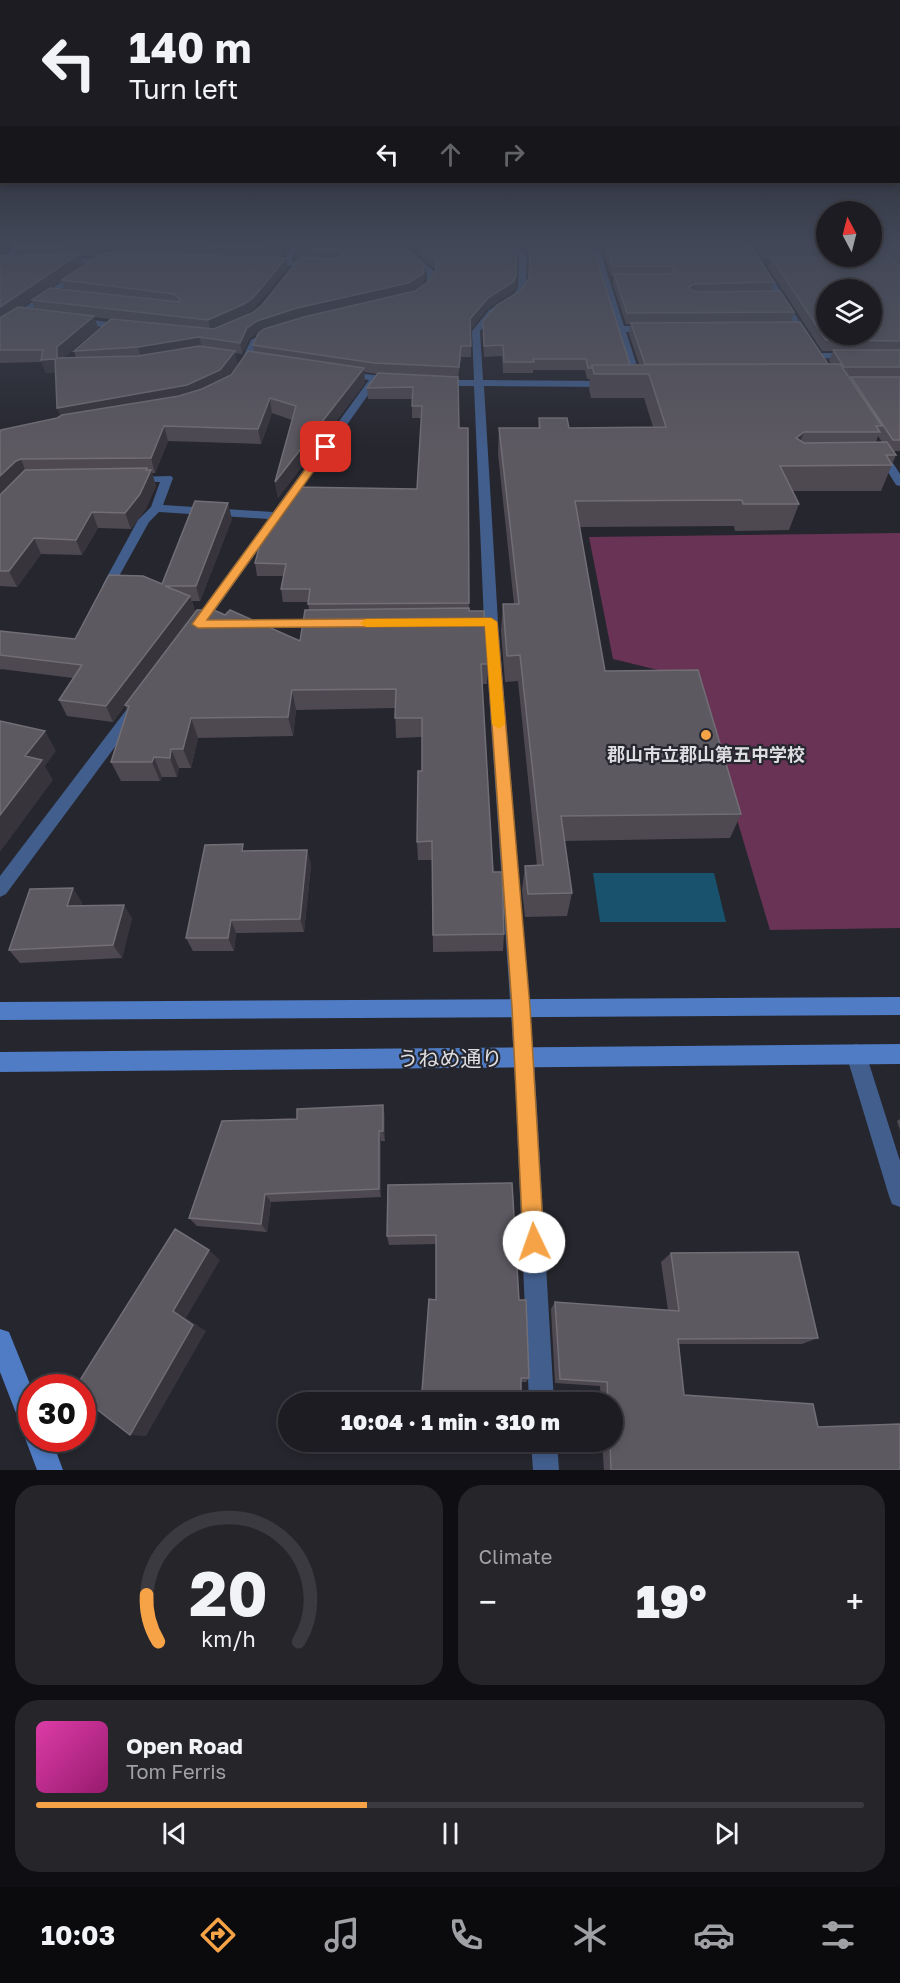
<!DOCTYPE html>
<meta charset="utf-8">
<style>
body{margin:0;font-family:"Golos Text","Noto Sans JP",sans-serif;background:#25252a;color:#f1f3f6;height:100vh;display:flex;flex-direction:column;font-size:22px;white-space:nowrap}
*{box-sizing:border-box;margin:0}
p{font-size:20px;color:#a0a1a5}
.icon{flex:none;width:33px;height:33px;fill:none;stroke:currentColor;stroke-width:2;stroke-linecap:round;stroke-linejoin:round}
.map{position:relative;height:1470px;overflow:hidden}
.sheet{display:flex;flex-direction:column;gap:15px;padding:15px;background:#0f0f13;flex:1}
.sheet>*{flex:none}
.hud{position:absolute;left:0px;top:0px;width:900px;height:183px;box-shadow:0 3px 9px #0003,0 0 0 2px #3a3a40;background:#1c1c22;color:#f1f3f6;overflow:hidden}
.needle{width:39px;rotate:353deg}
.fabs{position:absolute;left:816px;top:201px;display:grid;gap:12px}
.fabs a{display:grid;place-items:center;width:66px;height:66px;border-radius:50%;background:#1c1c22;box-shadow:0 3px 9px #0003,0 0 0 2px #3a3a40;font-size:30px}
.speed{position:absolute;left:18px;top:1374px;display:flex;gap:12px;font-size:30px;font-weight:700;text-align:center}
.speed>*{display:grid;place-content:center;width:78px;height:78px;border-radius:50%;background:#1c1c22;box-shadow:0 3px 9px #0003,0 0 0 2px #3a3a40;line-height:1}
.speed .limit{border:9px solid #d22;background:#fff;color:#111}
.pin{position:absolute;display:grid;place-items:center;width:51px;height:51px;color:#fff;margin:-26px;border-radius:12px;box-shadow:0 3px 9px #0006}
.me{position:absolute;width:66px;margin:-33px;rotate:357deg;stroke-linejoin:round;filter:drop-shadow(0 0 4px #0008)}
.turn{display:flex;align-items:center;gap:21px;height:126px;padding:0 30px;font-size:27px}
.turn .icon{width:78px;height:78px;stroke-width:2.5}
.turn b{display:block;font-size:42px;line-height:51px}
.lanes{display:flex;align-items:center;height:57px;padding:0 30px;background:#0003;justify-content:center;gap:30px;direction:ltr}
.lanes .off{opacity:.35}
.big{font-size:45px;font-weight:800;line-height:1.1}
.sheet .widget{flex:1;display:flex;flex-direction:column;justify-content:center;gap:9px;min-width:0;padding:0 21px;border-radius:24px;background:#25252a}
.sheet .dial{align-items:center;gap:0}
.dial svg{height:156px;overflow:visible;fill:none;stroke:#3a3a40;stroke-width:7;stroke-linecap:round;text-anchor:middle}
.dial text{fill:#f1f3f6;stroke:none}
.song{display:flex;align-items:center;gap:18px}
.cover{width:72px;height:72px;border-radius:9px;background:linear-gradient(135deg,hsl(320 70% 55%),hsl(320 70% 35%))}
.played{height:6px;border-radius:3px;background:linear-gradient(90deg,#f5a346 40%,#3a3a40 40%)}
.keys{display:flex;justify-content:space-around;direction:ltr}
.heat{display:flex;justify-content:space-between;align-items:center;font-size:33px;direction:ltr}
.sheet .tiles{flex:1;display:grid;gap:15px;grid-template-columns:1fr 1fr}
.widget:last-child{grid-column:span 2}
.trip{position:absolute;left:278px;top:1392px;width:345px;height:60px;border-radius:30px;background:#1c1c22;box-shadow:0 3px 9px #0003,0 0 0 2px #3a3a40;font-weight:800;line-height:60px;text-align:center}
.tabs{display:flex;height:96px;justify-content:space-around;align-items:center;background:#0b0b0e;color:#a0a1a5}
.tabs .icon{width:42px;height:42px}
.tabs .on{color:#f5a346}
.tabs b{font-size:27px;color:#f1f3f6}
.map>svg:first-child{display:block}
</style>
<div class="map">
<svg width="900" height="1470" viewBox="0 0 900 1470">
<rect width="100%" height="100%" fill="#26262e"/>
<path fill="#693356" d="M900 533V928L770 930 695 679 613 659 589 537Z"/>
<path fill="#18526c" d="M593 873H714L726 922H600Z"/>
<g fill="none" stroke-linecap="round" stroke-linejoin="round">
<path fill="#425e8c" fill-rule="evenodd" d="M15 244H23L7 265H1L0 263Z
M292 244H300L291 261 315 262 319 264 318 266 264 265V261H283Z
M393 244H402L435 272V282L425 295 418 293 427 282V273Z
M506 244H515L527 255 526 288 520 298 495 314 480 331 483 380 609 381 614 384 609 387 484 386 498 622 534 1059 554 1402H529L514 1059 484 622 474 386H438L433 383 438 380H474L472 331 489 310 514 294 518 288 519 256Z
M590 244H598L624 326H649L653 329 649 332H626L643 384 641 386 633 384Z
M743 244H751L810 338 809 340 802 338Z
M111 257 115 259 114 261 63 264 59 262 63 260Z
M76 272 83 274 0 331V324Z
M76 318 123 324 127 327 123 330 73 323V319Z
M268 330 275 332 258 343 247 370 239 372 237 370 251 340Z
M818 353H851L856 356 851 359 815 358V354Z
M345 372 393 377 398 380 393 383 378 381 201 630 196 631 189 627 268 519 159 512 149 522 112 589H104L102 586 138 520 151 507 160 482H134L130 481V477L171 476 173 478 163 505 273 512 369 380 342 377V373Z
M880 448 884 449 900 474V486L896 485 875 451Z
M324 619 331 623 329 626 243 628 236 624 243 620Z
M135 704 142 709 140 713 6 894 0 897V876L130 705Z
M856 1044 863 1047 866 1054 900 1161V1207L892 1204 889 1196 846 1054 849 1047Z
M531 1442H557L559 1470H533Z"/>
<path fill="#4f7cc5" fill-rule="evenodd" d="M900 997V1015L0 1020V1002Z
M900 1044V1064L0 1072V1052Z
M0 1329 9 1332 32 1389V1438H51L63 1470H37L25 1438 27 1433 23 1431 0 1372Z"/>
</g>
<path fill="#4e4951" fill-rule="evenodd" d="M115 244 98 256H80L82 265 50 288 65 290 62 280 117 252 116 244H289L282 258H286L287 268 254 308 246 315 252 313 262 305 299 259H295L293 249 296 244 424 264 425 274 423 284 409 292 415 291 428 282 436 270 405 244H514L516 287 512 292 487 309 471 329V357H461L458 378 459 428H468L469 608 488 664 487 684H482L493 872 504 934 503 951 433 952 432 860H418L417 842 422 771V737L396 738 395 708 296 710 293 736 198 738 191 768H179L177 777H162L160 781H121L111 762 127 710 125 705 113 722 67 716 59 700 73 678 1 669 0 670V631L75 639 162 584 232 519 200 601H192L195 612 225 615 300 641 309 610 308 602H283L281 589 284 576H257L255 563 417 489 422 418H412V399H368L367 388 377 374 364 372 365 383 278 498 275 482 292 420 272 413 261 444 168 441 155 473H152L156 486 145 510 131 529 98 528 82 555 41 554 17 587 0 586V432L57 418 61 416 55 372 46 373 42 362 0 363V256H18L15 248ZM32 300 35 309 21 308ZM94 317 110 319 74 351 76 358H63L98 328ZM263 330 253 345 254 352 231 375 226 378 237 364 235 353 242 354 249 339 258 332Z
M517 244H592L630 365 639 364 629 334 631 324H626L613 284 614 276H611L600 244H749L774 282 771 291 794 312 791 322 828 364H831L829 361 833 351H822L768 267 770 259H763L754 244H826V256H872L886 254 878 244H900V451H894L896 455 881 491H792L799 504 789 530 735 531 734 526 580 527 605 671 741 814 730 838 564 841 572 893 567 916 525 917 522 890 525 866H537L518 681 505 682 501 631 503 604H514L498 454 499 428H538L539 418 569 428 653 427 644 398H591L589 389 590 379H587L585 370H533V373H503L502 356 484 357 483 321 522 290 529 279V255ZM878 436 882 442H876Z
M307 850 311 865 304 932 236 933 234 951H193L186 938 246 851Z
M82 902 81 906 132 918 122 958 20 963 9 950Z
M385 1115V1141H381V1197L271 1202 267 1232 197 1226 189 1218 297 1119Z
M900 1119V1130L897 1121Z
M388 1185 519 1300 529 1378 526 1382H521V1394L518 1397 495 1395 494 1398 492 1401 423 1394 422 1391 436 1300V1244L389 1245 387 1236Z
M671 1253 818 1338 802 1344H679L684 1395 818 1427 900 1470H604L602 1442H612V1402H601L600 1386 555 1383 551 1309 555 1302 668 1310 661 1262Z"/>
<path fill="#37343c" d="M98 244H115L98 256 95 246Z
M283 244H289L282 259 280 249Z
M79 254 82 265 0 322V307Z
M286 258 287 268 254 308 246 315 211 331 208 320Z
M424 264 425 274 423 284 408 293 298 319 258 332 249 339 242 354 240 343 247 328 257 321Z
M516 277V287L512 292 487 309 470 330V319L488 298Z
M695 284 693 294 689 287Z
M94 316 98 328 62 359 57 358V347Z
M199 337 202 348 141 358 138 347Z
M235 351 237 364 222 382 190 398 62 421 57 408Z
M55 359 59 372 46 373 41 360Z
M364 368 365 383 278 498 275 482Z
M270 398 272 413 261 444 258 429Z
M164 426 168 441 155 473 151 458Z
M804 432 795 458 796 438Z
M21 459 27 475 0 499V476L16 461Z
M147 468 149 476 151 470 156 486 145 510 131 529 125 513Z
M228 503 232 519 200 601 196 586Z
M92 512 98 528 82 555 76 540Z
M34 538 41 554 17 587 9 571Z
M190 596 195 612 113 722 106 706Z
M292 690 296 710 293 736 288 717Z
M191 718 198 738 191 768 183 749Z
M45 731 56 751 45 766 53 780 0 852V815L25 756Z
M171 749 179 768 177 777 170 758Z
M154 757 162 777 160 781 152 762Z
M307 850 311 865 304 932 300 919Z
M73 888 82 902 76 919 67 906Z
M124 905 132 918 122 958 113 945Z
M231 920 236 933 234 951 228 938Z
M383 1105 385 1115V1141L383 1131Z
M379 1131 381 1141V1197L379 1189Z
M265 1194 271 1202 267 1232 261 1224Z
M209 1250 220 1260 186 1318 206 1331 146 1436 130 1435 173 1311Z"/>
<path fill="#5d5961" stroke="#716e75" stroke-width="1.5" fill-rule="evenodd" d="M18 244H98L95 246 15 248Z
M115 244H283L280 249Z
M296 244H401L424 264 423 274 408 283 297 308 257 321 247 328 240 343 199 337 138 347 74 351 111 319 214 329 252 313 262 305 300 258 337 259 343 254 337 251 293 249Z
M416 244H514L517 247 516 277 513 282 488 298 470 319 471 346H461L459 367 374 363 253 345 258 334 264 329 304 317 415 291 428 282 436 271V260Z
M528 244H592L630 365H592V368H588L586 359H533L534 362H504L503 345 484 346 483 321 497 305 522 290 529 278 530 245Z
M605 244H749L774 282 695 284 689 287 695 292 780 291 794 312 627 313 614 274H670L676 269 670 266H612Z
M762 244H826V249H766Z
M872 244H877L900 267V341L826 340 771 257 872 256ZM826 290H872V334H826Z
M890 244H900V255Z
M113 252 286 258 253 298 244 304 208 320 32 300 50 288 179 302 180 299 174 294 62 280 101 254Z
M79 254 0 307V256Z
M18 307 94 316 57 347V358L138 356 199 346 235 351 220 370 187 385 57 408 55 359 41 360 43 350H0V318Z
M800 322 828 364H645L631 323Z
M833 350H900V367H844Z
M248 351 364 368 275 482 296 406 270 398 258 429 164 426 151 458 21 459 16 461 0 476V432L1 430 57 418 62 415 179 396 202 389 231 375Z
M840 364 882 426H876L880 432H804L796 438 804 443 887 442 896 455H886L892 465 780 466 799 504H743L742 500 575 501 605 671 698 670 741 814 561 816 572 893 528 894 525 866 543 865 520 655 507 656 503 604H519L499 428H540L539 418H567L569 428 666 427 649 374H594L592 365Z
M378 373 458 377 459 428H468L469 603 308 604 310 589H281L286 564 255 563 264 529 294 487 417 489 422 406H412L413 387 367 388Z
M851 377H900V440H893Z
M147 468 146 470H151L140 494 125 513 92 512 76 540 34 538 9 571H0V495L25 470Z
M195 501 228 503 196 586H165L190 596 106 706 59 700 82 665 0 655V631L75 639 109 575 143 576 162 584Z
M469 608V611H484L488 664H481L493 872H502L504 934 433 935 432 841 417 842 418 771H422V718H395L396 689 292 690 288 717 191 718 183 749H171L170 758 154 757 152 762H111L129 706 125 705 197 610H214L225 615 230 610 300 641 305 610Z
M0 721 45 731 25 756 42 760 0 815Z
M243 844 242 851 307 850 300 919 231 920 228 938H186L205 845Z
M73 888 67 906 124 905 113 945 9 950 30 889Z
M383 1105V1131H379V1189L265 1194 261 1224 189 1218 222 1121 297 1119V1109Z
M512 1183 519 1300H526L529 1378H521V1394L495 1392 494 1398 422 1391 429 1299 436 1300V1235L387 1236 388 1185Z
M175 1229 209 1250 173 1311 193 1325 130 1435 82 1398V1388H75Z
M798 1252 818 1338 678 1339 684 1395 813 1404 818 1427 900 1424V1470H611L610 1442H612V1402H608L607 1382 560 1379 555 1302 679 1311 671 1253Z"/>
<linearGradient id="sky" x2="0" y2="1"><stop stop-color="#151519"/><stop offset="0.54" stop-color="#414757"/><stop offset="1" stop-color="#414757" stop-opacity="0"/></linearGradient>
<rect width="900" height="450" fill="url(#sky)"/>
<path fill="#f5a346" stroke="#9f6a2e" stroke-width="1.5" d="M323 445 331 447 207 620 491 618 497 622 530 1007 544 1242 541 1249 534 1252 526 1249 523 1242 512 1007 485 626 198 628 192 624Z"/>
<path fill="#f59e0b" d="M491 618 497 622 505 724 499 729 492 724 485 626 366 627 360 623 366 619Z"/>
<circle fill="#f5a346" stroke="#26262e" stroke-width="2" cx="706" cy="735" r="6"/>
<g text-anchor="middle" stroke-width="4.5" stroke-linejoin="round" paint-order="stroke">
<g font-size="18" font-weight="bold" fill="#dddde2" stroke="#26262e">
<text x="706" y="761">郡山市立郡山第五中学校</text>
</g>
<g font-size="21" fill="#dddde2" stroke="#26262e">
<text x="450" y="1066">うねめ通り</text>
</g>
</g>
</svg>
<div class="fabs">
<a><svg class="needle" viewBox="-14 -14 28 28"><path d="M0-13l5 13h-10z" fill="#e53935"/><path d="M0 13l5-13h-10z" fill="#a0a1a5"/></svg></a>
<a><svg class="icon" aria-label="layers" viewBox="0 0 24 24"><path d="M12 4l9 5-9 5-9-5zM3 14l9 5 9-5"/></svg></a>
</div>
<div class="speed"><div class="limit">30</div></div>
<div class="pin" style="left:326px;top:447px;background:#d93025"><svg class="icon" aria-label="arrive" viewBox="0 0 24 24"><path d="M6 21V4h12l-3 4 3 4H6"/></svg></div>
<svg class="me" style="left:534px;top:1242px" viewBox="-20 -20 40 40"><circle r="19" fill="#fff"/><path d="M0-13L10 11 0 6-10 11z" fill="#f5a346"/></svg>
<div class="trip">10:04 · 1 min · 310 m</div>
<div class="hud">
<div class="turn"><svg class="icon" aria-label="left" viewBox="0 0 24 24"><path d="M17 20v-9H6M10 6l-5 5 5 5"/></svg><div><b>140 m</b>Turn left</div></div>
<div class="lanes"><svg class="icon" aria-label="left" viewBox="0 0 24 24"><path d="M17 20v-9H6M10 6l-5 5 5 5"/></svg><svg class="icon off" aria-label="ahead" viewBox="0 0 24 24"><path d="M12 20V5M6 11l6-6 6 6"/></svg><svg class="icon off" aria-label="right" viewBox="0 0 24 24"><path d="M7 20v-9h11M14 6l5 5-5 5"/></svg></div>
</div>
</div>
<section class="sheet">
<div class="tiles">
<div class="widget dial"><svg viewBox="0 0 100 80">
<path d="M14 69A42 42 0 1 1 86 69"/>
<path d="M14 69A42 42 0 0 1 8 45" stroke="#f5a346"/>
<text x="50" y="56" font-size="32" font-weight="700">20</text>
<text x="50" y="72" font-size="11">km/h</text>
</svg></div>
<div class="widget"><p>Climate</p>
<div class="heat"><a>−</a><b class="big">19°</b><a>+</a></div>
</div>
<div class="widget">
<div class="song"><i class="cover"></i><div><b>Open Road</b><p>Tom Ferris</p></div></div>
<div class="played"></div>
<div class="keys"><svg class="icon" aria-label="previous" viewBox="0 0 24 24"><path d="M18 5L8 12l10 7zM5 5v14"/></svg><svg class="icon" aria-label="pause" viewBox="0 0 24 24"><path d="M8 5v14M16 5v14"/></svg><svg class="icon" aria-label="next" viewBox="0 0 24 24"><path d="M6 5l10 7-10 7zM19 5v14"/></svg></div>
</div>
</div>
</section>
<nav class="tabs">
<b>10:03</b>
<svg class="icon on" aria-label="directions" viewBox="0 0 24 24"><path d="M12 3l9 9-9 9-9-9zM9 14v-3h6M13 9l2 2-2 2"/></svg>
<svg class="icon" aria-label="music" viewBox="0 0 24 24"><path d="M9 18V5l10-2v13"/><circle cx="6" cy="18" r="3"/><circle cx="16" cy="16" r="3"/></svg>
<svg class="icon" aria-label="phone" viewBox="0 0 24 24"><path d="M5 4h4l2 5-3 2q2 4 5 5l2-3 5 2v4C11 20 4 13 5 4z"/></svg>
<svg class="icon" aria-label="climate" viewBox="0 0 24 24"><path d="M12 3v18M4 7l16 10M4 17L20 7"/></svg>
<svg class="icon" aria-label="car" viewBox="0 0 24 24"><path d="M5 17H2v-5l4-1 3-4h7l3 4 3 1v5h-3M9 17h6M6 11h13"/><circle cx="7" cy="17" r="2"/><circle cx="17" cy="17" r="2"/></svg>
<svg class="icon" aria-label="filters" viewBox="0 0 24 24"><path d="M4 7h16M4 17h16"/><circle cx="9" cy="7" r="2"/><circle cx="15" cy="17" r="2"/></svg>
</nav>
